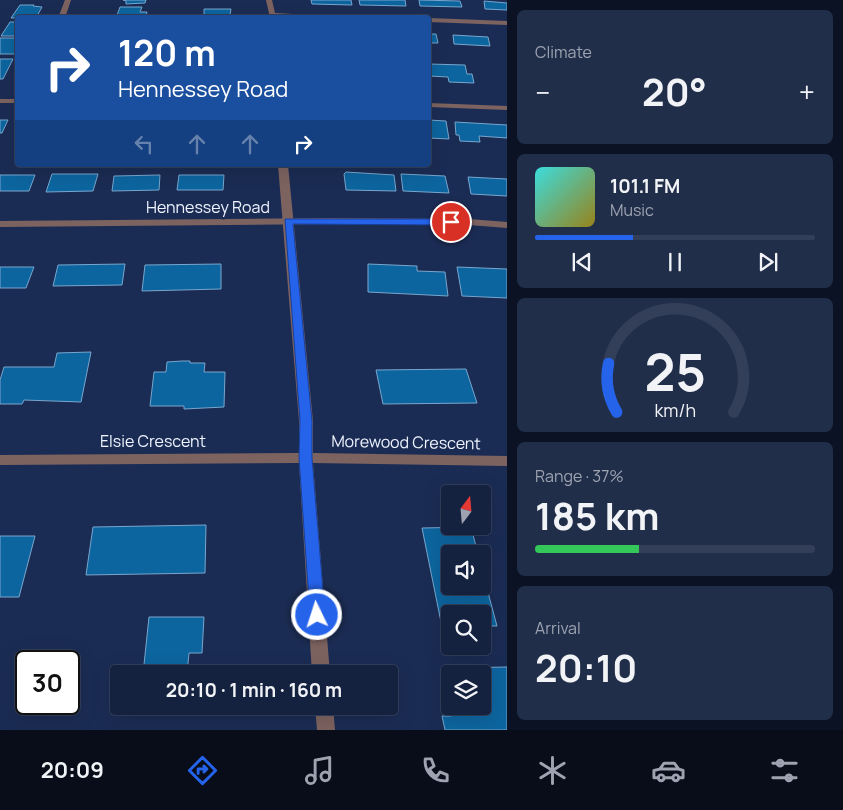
<!DOCTYPE html>
<meta charset="utf-8">
<style>
body{margin:0;font-family:Manrope,sans-serif;background:#212e4a;color:#f1f3f6;height:100vh;display:flex;flex-direction:column;font-size:19px;white-space:nowrap}
*{box-sizing:border-box;margin:0}
p{font-size:16px;color:#9da3b0}
.icon{flex:none;width:28px;height:28px;fill:none;stroke:currentColor;stroke-width:2;stroke-linecap:round;stroke-linejoin:round}
.map{position:relative;flex:1;overflow:hidden}
.drawer{display:flex;flex-direction:column;gap:10px;padding:10px;background:#0b1223;width:336px}
.drawer>*{flex:none}
.top-card{position:absolute;left:15px;top:15px;width:416px;height:152px;border-radius:5px;box-shadow:0 5px 20px #0002,0 0 0 1px #333e59;background:#1a4fa0;color:#fff;overflow:hidden}
.needle{width:32px;rotate:16deg}
.tools{position:absolute;left:441px;top:485px;display:grid;gap:10px}
.tools a{display:grid;place-items:center;width:50px;height:50px;border-radius:5px;background:#14213f;box-shadow:0 5px 20px #0002,0 0 0 1px #333e59;font-size:25px}
.speed{position:absolute;left:15px;top:650px;display:flex;gap:10px;font-size:25px;font-weight:700;text-align:center}
.speed>*{display:grid;place-content:center;width:65px;height:65px;border-radius:50%;background:#14213f;box-shadow:0 5px 20px #0002,0 0 0 1px #333e59;line-height:1}
.speed .limit{border:2px solid #111;border-radius:8px;background:#fff;color:#111}
.pin{position:absolute;display:grid;place-items:center;width:42px;height:42px;color:#fff;margin:-21px;border:2px solid #fff;border-radius:50%;box-shadow:0 1px 5px #0007}
.me{position:absolute;width:55px;margin:-28px;rotate:356deg;stroke-linejoin:round;filter:drop-shadow(0 0 4px #0008)}
.turn{display:flex;align-items:center;gap:18px;height:105px;padding:0 20px;font-size:22px}
.turn .icon{width:65px;height:65px;stroke-width:2.5}
.turn b{display:block;font-size:35px;line-height:42px}
.lanes{display:flex;align-items:center;height:48px;padding:0 20px;background:#0003;justify-content:center;gap:25px;direction:ltr}
.lanes .off{opacity:.35}
.big{font-size:38px;font-weight:700;line-height:1.1}
.drawer .widget{flex:1;display:flex;flex-direction:column;justify-content:center;gap:8px;min-width:0;padding:0 18px;border-radius:8px;background:#212e4a}
.drawer .dial{align-items:center;gap:0}
.dial svg{height:130px;overflow:visible;fill:none;stroke:#333e59;stroke-width:7;stroke-linecap:round;text-anchor:middle}
.dial text{fill:#f1f3f6;stroke:none}
.song{display:flex;align-items:center;gap:15px}
.cover{width:60px;height:60px;border-radius:8px;background:linear-gradient(135deg,hsl(180 70% 55%),hsl(50 70% 35%))}
.played{height:5px;border-radius:2px;background:linear-gradient(90deg,#2563eb 35%,#333e59 35%)}
.keys{display:flex;justify-content:space-around;direction:ltr}
.heat{display:flex;justify-content:space-between;align-items:center;font-size:28px;direction:ltr}
.charge{height:8px;border-radius:4px;background:linear-gradient(90deg,#34c759 37%,#333e59 0)}
.trip{position:absolute;left:110px;top:665px;width:288px;height:50px;border-radius:5px;background:#14213f;box-shadow:0 5px 20px #0002,0 0 0 1px #333e59;font-weight:700;line-height:50px;text-align:center}
.tabs{display:flex;height:80px;justify-content:space-around;align-items:center;background:#080d19;color:#9da3b0}
.tabs .icon{width:35px;height:35px}
.tabs .current{color:#2563eb}
.tabs b{font-size:22px;color:#f1f3f6}
main{display:flex;flex:1;min-height:0}
.map>svg:first-child{display:block}
</style>
<main>
<div class="map">
<svg width="507" height="730" viewBox="0 0 507 730">
<rect width="100%" height="100%" fill="#1b2c54"/>
<path fill="#0d659f" stroke="#78a6cd" d="M123 0H146L145 3 126 4V1Z
M311 0H351L352 5 312 4Z
M359 0H405L406 6 360 5Z
M419 0 460 1 462 7 420 6Z
M484 1 507 3V10L485 9Z
M20 5H34L33 6 42 7 36 18H11Z
M120 7H142L140 12H147L146 16 116 18Z
M204 9H231L230 15H227L226 18H204Z
M10 22H18V36H1Z
M429 34H436L438 43H429Z
M453 35 488 37 490 46 454 44Z
M0 38H18L17 54H0Z
M0 59H13L3 79H0Z
M429 64 465 65 467 74H472L474 83 449 82 448 77 429 76Z
M0 120H8L2 133H0Z
M429 120 446 121 449 139 429 138Z
M455 122 507 125V138L479 136 480 142 460 141 459 135H456Z
M346 172 394 175 396 191 346 190 344 174Z
M52 174H98L93 191 46 192Z
M401 174 445 176 449 193 403 191Z
M0 175H35L29 191H0Z
M160 175 159 190 112 191 114 176Z
M179 175H224L223 190H177Z
M468 177 507 179V196L471 194Z
M125 264 122 285 53 286 58 265Z
M221 264V289L142 291 145 265Z
M368 264 417 266V271L445 272 448 296 368 292Z
M0 267H34L26 288H0Z
M457 267 507 269V298L462 296Z
M91 352 81 402 24 400 22 404H0V380L4 367H54L57 353Z
M182 361H190V363H205L204 372H225L224 407 184 409V406H150L154 372H166L167 362Z
M466 369 477 403 383 404 376 370Z
M206 525 205 573 86 575 93 527Z
M471 527 478 554H450V586H482V570L497 626H482V614H450V627H442L422 528Z
M0 536H35L19 597H0Z
M149 617H204L202 653H189L187 674H143Z
M507 667V730H445L442 716H451L449 705 482 706V674H454L453 668Z"/>
<g fill="none" stroke-linecap="round" stroke-linejoin="round">
<path fill="#7d6360" fill-rule="evenodd" d="M65 0H71L65 18H58Z
M266 0H272L275 13 365 18H270Z
M429 18 507 21V25L429 22Z
M0 99H18V103H0Z
M429 103 507 106V110L429 107Z
M278 165H288L313 421V453L507 456V466L313 463 330 674H312L299 463 0 465V455L299 453V421Z
M315 706H333L335 730H317Z"/>
<path fill="#7d6360" fill-rule="evenodd" d="M327 218 469 219 507 222V228L469 225 327 224 0 227V221Z"/>
</g>
<path fill="#2563eb" stroke="#184099" d="M285 219H451L456 222 451 225 293 224 312 421V458L325 615 322 619 317 621 312 619 310 615 299 458 300 421Z"/>
<g text-anchor="middle" stroke-width="5" stroke-linejoin="round" paint-order="stroke">
<g font-size="16" fill="#eef3fe" stroke="#1b2c54">
<text x="208" y="213">Hennessey Road</text>
<text x="153" y="447">Elsie Crescent</text>
<text transform="translate(406 442) rotate(1)" y="6">Morewood Crescent</text>
</g>
</g>
</svg>
<div class="tools">
<a><svg class="needle" viewBox="-14 -14 28 28"><path d="M0-13l5 13h-10z" fill="#e53935"/><path d="M0 13l5-13h-10z" fill="#9da3b0"/></svg></a>
<a><svg class="icon" aria-label="sound" viewBox="0 0 24 24"><path d="M4 9h4l5-4v14l-5-4H4zM17 9q2 3 0 6"/></svg></a>
<a><svg class="icon" aria-label="search" viewBox="0 0 24 24"><circle cx="10" cy="10" r="6"/><path d="M15 15l6 6"/></svg></a>
<a><svg class="icon" aria-label="layers" viewBox="0 0 24 24"><path d="M12 4l9 5-9 5-9-5zM3 14l9 5 9-5"/></svg></a>
</div>
<div class="speed"><div class="limit">30</div></div>
<div class="pin" style="left:451px;top:222px;background:#d93025"><svg class="icon" aria-label="arrive" viewBox="0 0 24 24"><path d="M6 21V4h12l-3 4 3 4H6"/></svg></div>
<svg class="me" style="left:317px;top:615px" viewBox="-20 -20 40 40"><circle r="17" fill="#2563eb" stroke="#fff" stroke-width="3"/><path d="M0-11L8 9 0 5-8 9z" fill="#fff"/></svg>
<div class="trip">20:10 · 1 min · 160 m</div>
<div class="top-card">
<div class="turn"><svg class="icon" aria-label="right" viewBox="0 0 24 24"><path d="M7 20v-9h11M14 6l5 5-5 5"/></svg><div><b>120 m</b>Hennessey Road</div></div>
<div class="lanes"><svg class="icon off" aria-label="left" viewBox="0 0 24 24"><path d="M17 20v-9H6M10 6l-5 5 5 5"/></svg><svg class="icon off" aria-label="ahead" viewBox="0 0 24 24"><path d="M12 20V5M6 11l6-6 6 6"/></svg><svg class="icon off" aria-label="ahead" viewBox="0 0 24 24"><path d="M12 20V5M6 11l6-6 6 6"/></svg><svg class="icon" aria-label="right" viewBox="0 0 24 24"><path d="M7 20v-9h11M14 6l5 5-5 5"/></svg></div>
</div>
</div>
<section class="drawer">
<div class="widget"><p>Climate</p>
<div class="heat"><a>−</a><b class="big">20°</b><a>+</a></div>
</div>
<div class="widget">
<div class="song"><i class="cover"></i><div><b>101.1 FM</b><p>Music</p></div></div>
<div class="played"></div>
<div class="keys"><svg class="icon" aria-label="previous" viewBox="0 0 24 24"><path d="M18 5L8 12l10 7zM5 5v14"/></svg><svg class="icon" aria-label="pause" viewBox="0 0 24 24"><path d="M8 5v14M16 5v14"/></svg><svg class="icon" aria-label="next" viewBox="0 0 24 24"><path d="M6 5l10 7-10 7zM19 5v14"/></svg></div>
</div>
<div class="widget dial"><svg viewBox="0 0 100 80">
<path d="M14 69A42 42 0 1 1 86 69"/>
<path d="M14 69A42 42 0 0 1 9 39" stroke="#2563eb"/>
<text x="50" y="56" font-size="32" font-weight="700">25</text>
<text x="50" y="72" font-size="11">km/h</text>
</svg></div>
<div class="widget"><p>Range · 37%</p><b class="big">185 km</b><div class="charge"></div></div>
<div class="widget"><p>Arrival</p><b class="big">20:10</b></div>
</section>
</main>
<nav class="tabs">
<b>20:09</b>
<svg class="icon current" aria-label="directions" viewBox="0 0 24 24"><path d="M12 3l9 9-9 9-9-9zM9 14v-3h6M13 9l2 2-2 2"/></svg>
<svg class="icon" aria-label="music" viewBox="0 0 24 24"><path d="M9 18V5l10-2v13"/><circle cx="6" cy="18" r="3"/><circle cx="16" cy="16" r="3"/></svg>
<svg class="icon" aria-label="phone" viewBox="0 0 24 24"><path d="M5 4h4l2 5-3 2q2 4 5 5l2-3 5 2v4C11 20 4 13 5 4z"/></svg>
<svg class="icon" aria-label="climate" viewBox="0 0 24 24"><path d="M12 3v18M4 7l16 10M4 17L20 7"/></svg>
<svg class="icon" aria-label="car" viewBox="0 0 24 24"><path d="M5 17H2v-5l4-1 3-4h7l3 4 3 1v5h-3M9 17h6M6 11h13"/><circle cx="7" cy="17" r="2"/><circle cx="17" cy="17" r="2"/></svg>
<svg class="icon" aria-label="filters" viewBox="0 0 24 24"><path d="M4 7h16M4 17h16"/><circle cx="9" cy="7" r="2"/><circle cx="15" cy="17" r="2"/></svg>
</nav>
